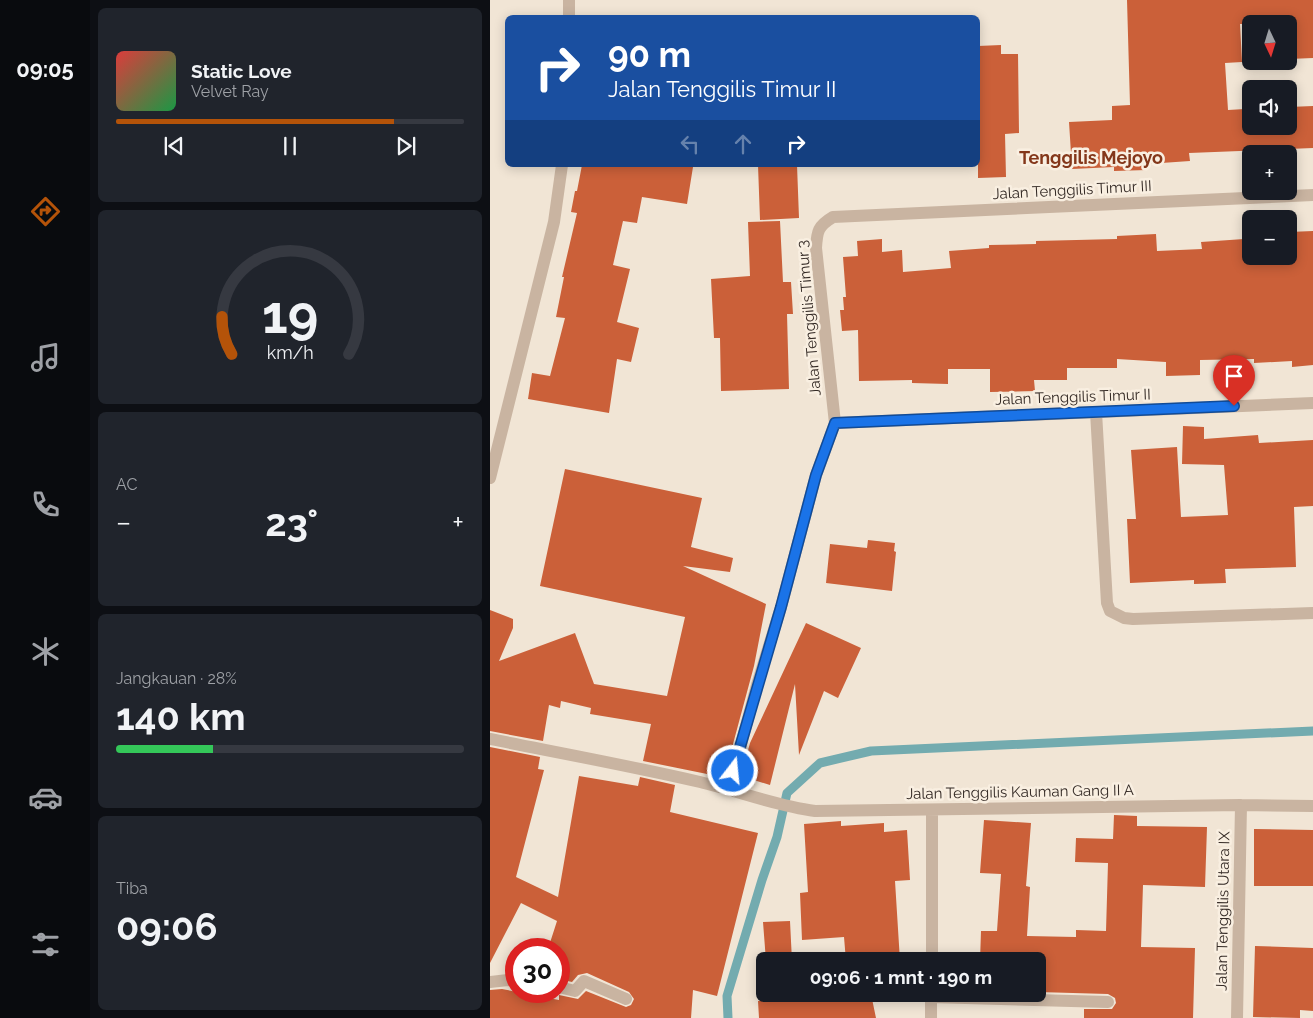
<!DOCTYPE html>
<html lang="id">
<meta charset="utf-8">
<style>
body{margin:0;font-family:Raleway,sans-serif;background:#20242c;color:#f1f3f6;height:100vh;display:flex;flex-direction:column;font-size:19px;white-space:nowrap}
*{box-sizing:border-box;margin:0}
p{font-size:16px;color:#9ea1a6}
.icon{flex:none;width:28px;height:28px;fill:none;stroke:currentColor;stroke-width:2;stroke-linecap:round;stroke-linejoin:round}
.map{position:relative;flex:1;overflow:hidden}
.drawer{display:flex;flex-direction:column;gap:8px;padding:8px;background:#0d0f14;width:400px}
.drawer>*{flex:none}
.guide{position:absolute;left:15px;top:15px;width:475px;height:152px;border-radius:8px;box-shadow:0 2px 12px #0003;background:#1a4fa0;color:#fff;overflow:hidden}
.needle{width:32px;rotate:176deg}
.tools{position:absolute;left:752px;top:15px;display:grid;gap:10px}
.tools a{display:grid;place-items:center;width:55px;height:55px;border-radius:8px;background:#171b24;box-shadow:0 2px 12px #0003;font-size:25px}
.speed{position:absolute;left:15px;top:938px;display:flex;gap:10px;font-size:25px;font-weight:700;text-align:center}
.speed>*{display:grid;place-content:center;width:65px;height:65px;border-radius:50%;background:#171b24;box-shadow:0 2px 12px #0003;line-height:1}
.speed .limit{border:8px solid #d22;background:#fff;color:#111}
.pin{position:absolute;display:grid;place-items:center;width:42px;height:42px;color:#fff;margin:-51px -21px;border-radius:50% 50% 50% 0;rotate:-45deg;box-shadow:0 0 5px #0007}
.pin .icon{rotate:45deg}
.me{position:absolute;width:55px;margin:-28px;rotate:16deg;stroke-linejoin:round;filter:drop-shadow(0 0 4px #0008)}
.turn{display:flex;align-items:center;gap:18px;height:105px;padding:0 20px;font-size:22px}
.turn .icon{width:65px;height:65px;stroke-width:2.5}
.turn b{display:block;font-size:35px;line-height:42px}
.lanes{display:flex;align-items:center;height:48px;padding:0 20px;background:#0003;justify-content:center;gap:25px;direction:ltr}
.lanes .off{opacity:.35}
.big{font-size:38px;font-weight:700;line-height:1.1}
.drawer .card{flex:1;display:flex;flex-direction:column;justify-content:center;gap:8px;min-width:0;padding:0 18px;border-radius:8px;background:#20242c}
.drawer .dial{align-items:center;gap:0}
.dial svg{height:130px;overflow:visible;fill:none;stroke:#363941;stroke-width:7;stroke-linecap:round;text-anchor:middle}
.dial text{fill:#f1f3f6;stroke:none}
.song{display:flex;align-items:center;gap:15px}
.cover{width:60px;height:60px;border-radius:8px;background:linear-gradient(135deg,hsl(0 70% 55%),hsl(140 70% 35%))}
.played{height:5px;border-radius:2px;background:linear-gradient(90deg,#b45309 80%,#363941 80%)}
.keys{display:flex;justify-content:space-around;direction:ltr}
.heat{display:flex;justify-content:space-between;align-items:center;font-size:28px;direction:ltr}
.charge{height:8px;border-radius:4px;background:linear-gradient(90deg,#34c759 28%,#363941 0)}
.trip{position:absolute;left:266px;top:952px;width:290px;height:50px;border-radius:8px;background:#171b24;box-shadow:0 2px 12px #0003;font-weight:700;line-height:50px;text-align:center}
main{display:flex;flex:1;min-height:0}
.dock{display:flex;flex-direction:column;width:90px;justify-content:space-around;align-items:center;background:#090b0e;color:#9ea1a6}
.dock .icon{width:35px;height:35px}
.dock .current{color:#b45309}
.dock b{font-size:22px;color:#f1f3f6}
.map>svg:first-child{display:block}
</style>
<main>
<nav class="dock">
<b>09:05</b>
<svg class="icon current" aria-label="directions" viewBox="0 0 24 24"><path d="M12 3l9 9-9 9-9-9zM9 14v-3h6M13 9l2 2-2 2"/></svg>
<svg class="icon" aria-label="music" viewBox="0 0 24 24"><path d="M9 18V5l10-2v13"/><circle cx="6" cy="18" r="3"/><circle cx="16" cy="16" r="3"/></svg>
<svg class="icon" aria-label="phone" viewBox="0 0 24 24"><path d="M5 4h4l2 5-3 2q2 4 5 5l2-3 5 2v4C11 20 4 13 5 4z"/></svg>
<svg class="icon" aria-label="climate" viewBox="0 0 24 24"><path d="M12 3v18M4 7l16 10M4 17L20 7"/></svg>
<svg class="icon" aria-label="car" viewBox="0 0 24 24"><path d="M5 17H2v-5l4-1 3-4h7l3 4 3 1v5h-3M9 17h6M6 11h13"/><circle cx="7" cy="17" r="2"/><circle cx="17" cy="17" r="2"/></svg>
<svg class="icon" aria-label="filters" viewBox="0 0 24 24"><path d="M4 7h16M4 17h16"/><circle cx="9" cy="7" r="2"/><circle cx="15" cy="17" r="2"/></svg>
</nav>
<section class="drawer">
<div class="card">
<div class="song"><i class="cover"></i><div><b>Static Love</b><p>Velvet Ray</p></div></div>
<div class="played"></div>
<div class="keys"><svg class="icon" aria-label="previous" viewBox="0 0 24 24"><path d="M18 5L8 12l10 7zM5 5v14"/></svg><svg class="icon" aria-label="pause" viewBox="0 0 24 24"><path d="M8 5v14M16 5v14"/></svg><svg class="icon" aria-label="next" viewBox="0 0 24 24"><path d="M6 5l10 7-10 7zM19 5v14"/></svg></div>
</div>
<div class="card dial"><svg viewBox="0 0 100 80">
<path d="M14 69A42 42 0 1 1 86 69"/>
<path d="M14 69A42 42 0 0 1 8 46" stroke="#b45309"/>
<text x="50" y="56" font-size="32" font-weight="700">19</text>
<text x="50" y="72" font-size="11">km/h</text>
</svg></div>
<div class="card"><p>AC</p>
<div class="heat"><a>−</a><b class="big">23°</b><a>+</a></div>
</div>
<div class="card"><p>Jangkauan · 28%</p><b class="big">140 km</b><div class="charge"></div></div>
<div class="card"><p>Tiba</p><b class="big">09:06</b></div>
</section>
<div class="map">
<svg width="823" height="1018" viewBox="0 0 823 1018">
<rect width="100%" height="100%" fill="#f1e5d5"/>
<g fill="none" stroke-linecap="round" stroke-linejoin="round">
<path stroke="#73abaf" stroke-width="9" d="M238 1018 237 996 272 880 287 837 297 793 330 763 381 751 823 731"/>
</g>
<path fill="#cb6039" d="M637 0H823V58L799 59V24H750L752 62 735 63 738 110 755 109 756 116H761V126H799V107L823 106V148L699 153 700 161 657 164V170L624 171V167L582 169 579 122 622 120V106L640 105Z
M511 45V54H528L529 133 515 134 516 177 488 178V46Z
M92 165H191L203 167 197 204 152 197 147 223 133 221 123 265 140 269 127 322 149 328 141 362 127 359 119 413 38 399 42 373 60 376 75 318 66 317 74 277H72L87 213 81 212 85 191H87Z
M268 165H307L309 218 270 220Z
M290 221 293 282H301L303 314H297L299 389 231 391 230 338H224L221 279 260 276 258 222Z
M823 231V365L802 367V361L764 363V359L710 360V375L676 376V362L627 359V368H577V380H544L545 391 500 392V369H458V384L422 383V380L369 381 368 330 352 331 350 310H354L353 297H356L353 257 368 256 367 241 392 239V252L412 250 413 272 461 268 459 251 499 248V245L546 244V241L627 239V236L666 234 667 251 712 249 711 242 754 239V235H761V256H799V232Z
M693 426 714 427V439L768 435 769 443 823 440V506L804 507 806 567 735 569 736 583 704 584V580L640 583 637 519H646L641 450 687 447 691 517 738 515 734 465 692 464Z
M75 469 212 498 201 547 243 558 240 572 193 566 276 604 264 666 236 770 224 766 222 775 153 761 161 724 100 714 101 708 71 701 70 708 59 705 53 741 0 731V610L23 619V628L9 661 85 633 104 684 177 696 195 617 50 586Z
M378 540 405 543 404 551 406 552 402 591 336 583 340 544 377 548Z
M316 623 371 648 348 698 334 691 309 755 305 684 280 785 251 776 260 743Z
M0 747 50 757 48 769 54 770 26 877 68 897 89 776 148 786 150 777 185 785 180 812 268 833 227 996 203 990 201 1018H0V990L12 989 69 1000V995L88 999 96 991 136 1007 141 1005 144 999 139 992 97 973 88 975 82 982 69 979V949H58L67 921 31 903 0 963Z
M624 815 647 816V826L717 827 715 887 653 885 651 947 705 948 703 1018H594V1009H622L626 1003 625 998 618 994 548 992V961H490L491 931H507L511 874 490 873 494 820 541 823 536 886 540 887 537 936 586 937V930L616 931 618 863 585 862 586 838 623 839Z
M351 821V826L394 823V832L417 830 420 880 405 881 410 961H356L354 937 312 940 310 893 318 892 314 824Z
M764 829 823 830V886H764Z
M300 921 302 961H276L273 922Z
M765 946 823 948V1011L810 1010V1018L763 1017Z
M358 994H381L386 1018H269L268 1001Z"/>
<g fill="none" stroke-linecap="round" stroke-linejoin="round">
<path stroke="#c9b4a1" stroke-width="12" d="M79 0V18
M606 412 617 603 620 611 634 618 643 619 823 613
M345 423 823 403
M0 478 64 222 72 165
M0 739C70 753 141 766 210 782 248 791 286 806 325 811L751 805 823 806
M239 789 267 685 291 607 326 475 345 423 326 248C327 231 328 226 343 217L823 195
M442 810V961
M0 982 18 980 26 981
M69 987 85 991 94 981 136 999
M441 997 618 1002
M441 1018V994
M747 1018 751 805"/>
</g>
<g fill="none" stroke-linecap="round" stroke-linejoin="round">
<g stroke="#114b97" stroke-width="12">
<path id="route" d="M243 771 291 607 326 475 345 423 744 406"/>
</g>
<use href="#route" stroke="#1a73e8" stroke-width="9"/>
</g>
<g text-anchor="middle" stroke-width="5" stroke-linejoin="round" paint-order="stroke">
<g font-size="15" fill="#332924" stroke="#f9efe1">
<text transform="translate(582 190) rotate(-3)" y="5">Jalan Tenggilis Timur III</text>
<text transform="translate(319 318) rotate(-95)" y="5">Jalan Tenggilis Timur 3</text>
<text transform="translate(583 397) rotate(-2)" y="5">Jalan Tenggilis Timur II</text>
<text transform="translate(530 792) rotate(-1)" y="5">Jalan Tenggilis Kauman Gang II A</text>
<text transform="translate(733 911) rotate(-89)" y="5">Jalan Tenggilis Utara IX</text>
</g>
<g font-size="18" font-weight="bold" fill="#84371a" stroke="#f9efe1">
<text x="601" y="164">Tenggilis Mejoyo</text>
</g>
</g>
</svg>
<div class="tools">
<a><svg class="needle" viewBox="-14 -14 28 28"><path d="M0-13l5 13h-10z" fill="#e53935"/><path d="M0 13l5-13h-10z" fill="#9ea1a6"/></svg></a>
<a><svg class="icon" aria-label="sound" viewBox="0 0 24 24"><path d="M4 9h4l5-4v14l-5-4H4zM17 9q2 3 0 6"/></svg></a>
<a>+</a>
<a>−</a>
</div>
<div class="speed"><div class="limit">30</div></div>
<div class="pin" style="left:744px;top:406px;background:#d93025"><svg class="icon" aria-label="arrive" viewBox="0 0 24 24"><path d="M6 21V4h12l-3 4 3 4H6"/></svg></div>
<svg class="me" style="left:243px;top:771px" viewBox="-20 -20 40 40"><circle r="17" fill="#1a73e8" stroke="#fff" stroke-width="3"/><path d="M0-11L8 9 0 5-8 9z" fill="#fff"/></svg>
<div class="trip">09:06 · 1 mnt · 190 m</div>
<div class="guide">
<div class="turn"><svg class="icon" aria-label="right" viewBox="0 0 24 24"><path d="M7 20v-9h11M14 6l5 5-5 5"/></svg><div><b>90 m</b>Jalan Tenggilis Timur II</div></div>
<div class="lanes"><svg class="icon off" aria-label="left" viewBox="0 0 24 24"><path d="M17 20v-9H6M10 6l-5 5 5 5"/></svg><svg class="icon off" aria-label="ahead" viewBox="0 0 24 24"><path d="M12 20V5M6 11l6-6 6 6"/></svg><svg class="icon" aria-label="right" viewBox="0 0 24 24"><path d="M7 20v-9h11M14 6l5 5-5 5"/></svg></div>
</div>
</div>
</main>
